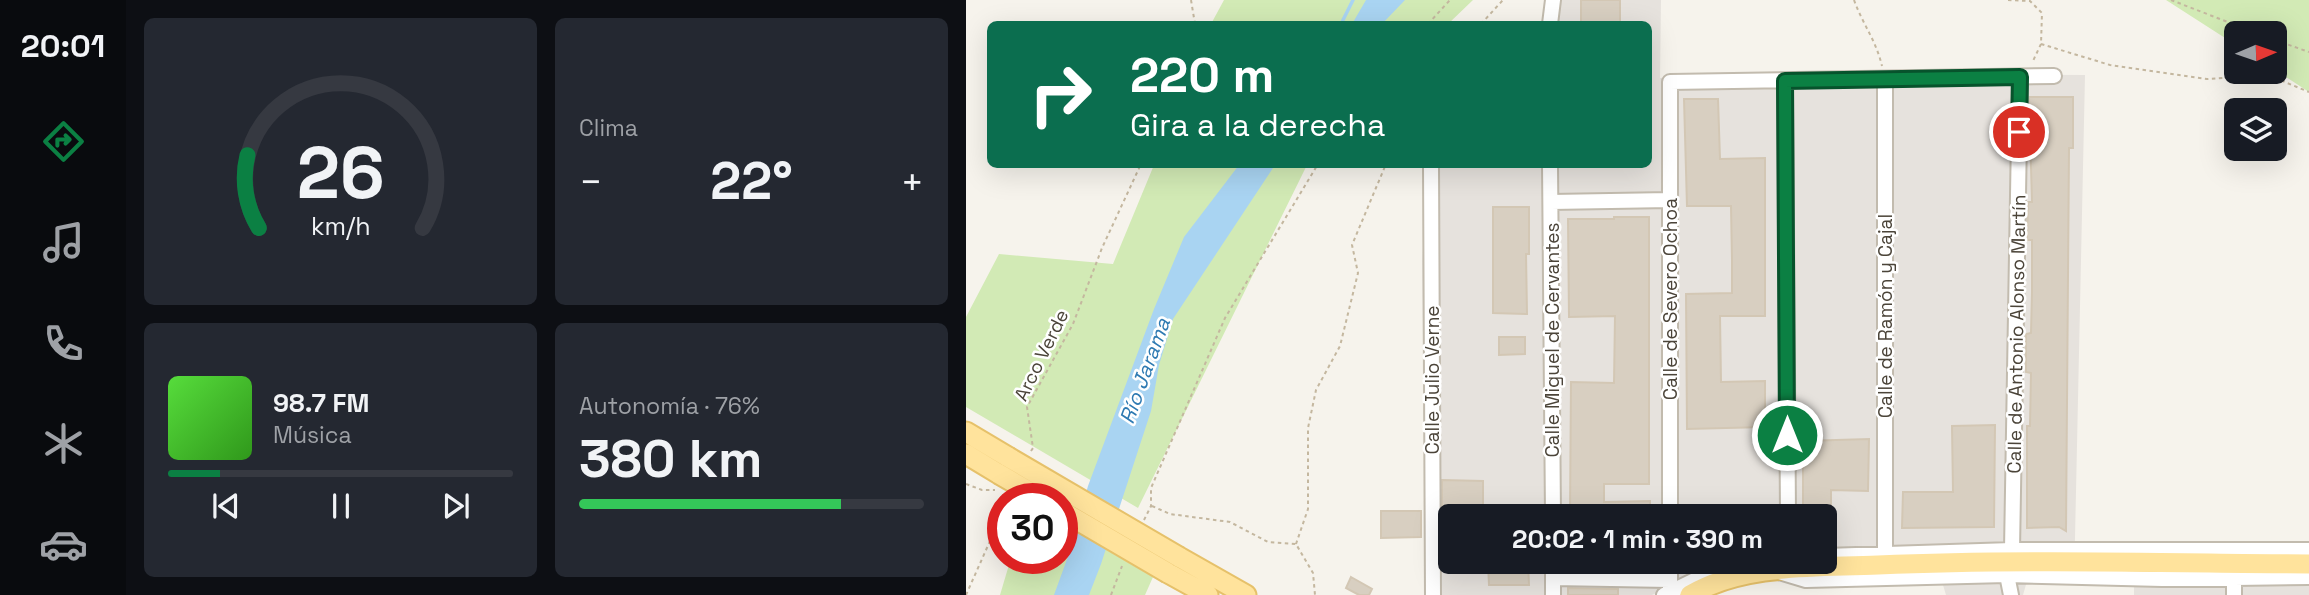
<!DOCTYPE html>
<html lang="es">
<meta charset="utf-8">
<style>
body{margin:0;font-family:"Space Grotesk",sans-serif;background:#242831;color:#f1f3f6;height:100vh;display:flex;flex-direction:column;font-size:26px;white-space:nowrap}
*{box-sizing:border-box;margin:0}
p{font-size:23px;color:#9ea1a6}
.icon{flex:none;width:38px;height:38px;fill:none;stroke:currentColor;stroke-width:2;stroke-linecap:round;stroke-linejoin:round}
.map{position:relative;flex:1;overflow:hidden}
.drawer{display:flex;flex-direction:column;gap:18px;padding:18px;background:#0d0f14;width:840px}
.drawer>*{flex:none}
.hud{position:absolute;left:21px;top:21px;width:665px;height:147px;border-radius:10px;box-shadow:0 7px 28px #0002;background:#0b6e4f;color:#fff;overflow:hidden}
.needle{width:46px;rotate:88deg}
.tools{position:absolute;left:1258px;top:21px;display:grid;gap:14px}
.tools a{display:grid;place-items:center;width:63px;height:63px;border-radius:10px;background:#171b24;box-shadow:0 7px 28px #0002;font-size:35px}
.speed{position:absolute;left:21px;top:483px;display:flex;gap:14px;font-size:35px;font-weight:700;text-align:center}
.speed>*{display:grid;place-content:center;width:91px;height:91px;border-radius:50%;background:#171b24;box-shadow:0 7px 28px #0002;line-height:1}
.speed .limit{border:10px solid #d22;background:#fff;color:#111}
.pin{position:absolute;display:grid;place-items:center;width:60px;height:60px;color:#fff;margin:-30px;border:4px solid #fff;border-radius:50%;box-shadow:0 2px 7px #0007}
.me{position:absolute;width:77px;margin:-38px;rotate:0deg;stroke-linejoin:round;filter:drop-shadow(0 0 5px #0008)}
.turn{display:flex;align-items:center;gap:24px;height:147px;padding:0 28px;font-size:32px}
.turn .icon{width:91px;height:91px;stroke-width:2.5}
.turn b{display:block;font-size:49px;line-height:60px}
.big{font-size:52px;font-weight:800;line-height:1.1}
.drawer .widget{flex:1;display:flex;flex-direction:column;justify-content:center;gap:10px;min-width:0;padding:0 24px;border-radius:10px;background:#242831}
.drawer .dial{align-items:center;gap:0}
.dial svg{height:182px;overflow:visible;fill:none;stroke:#363941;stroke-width:7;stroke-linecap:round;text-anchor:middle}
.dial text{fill:#f1f3f6;stroke:none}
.song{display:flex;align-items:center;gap:21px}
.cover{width:84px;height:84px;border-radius:10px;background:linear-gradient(135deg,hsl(110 70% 55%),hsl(110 70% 35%))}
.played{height:7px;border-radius:4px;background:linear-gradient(90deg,#0b8043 15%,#363941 15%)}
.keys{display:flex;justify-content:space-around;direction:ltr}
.heat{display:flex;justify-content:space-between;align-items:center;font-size:38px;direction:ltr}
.charge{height:10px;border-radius:5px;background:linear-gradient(90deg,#34c759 76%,#363941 0)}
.drawer .tiles{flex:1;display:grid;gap:18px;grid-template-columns:repeat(2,1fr)}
.trip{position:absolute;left:472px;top:504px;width:399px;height:70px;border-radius:10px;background:#171b24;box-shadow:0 7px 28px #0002;font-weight:800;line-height:70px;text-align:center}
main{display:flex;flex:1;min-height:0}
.menu{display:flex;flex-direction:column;width:126px;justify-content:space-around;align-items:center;background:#090b0e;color:#9ea1a6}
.menu .icon{width:49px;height:49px}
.menu .current{color:#0b8043}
.menu b{font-size:32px;color:#f1f3f6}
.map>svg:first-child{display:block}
</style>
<main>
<nav class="menu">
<b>20:01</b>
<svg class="icon current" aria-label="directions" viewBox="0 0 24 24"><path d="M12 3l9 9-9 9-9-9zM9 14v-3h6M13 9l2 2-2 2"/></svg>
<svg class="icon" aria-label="music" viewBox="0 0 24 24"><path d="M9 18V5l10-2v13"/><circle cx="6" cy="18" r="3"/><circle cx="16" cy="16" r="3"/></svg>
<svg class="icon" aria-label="phone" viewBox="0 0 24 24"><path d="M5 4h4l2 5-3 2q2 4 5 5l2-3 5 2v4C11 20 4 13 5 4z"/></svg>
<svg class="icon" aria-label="climate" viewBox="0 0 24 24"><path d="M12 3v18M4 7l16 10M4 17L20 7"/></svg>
<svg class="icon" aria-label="car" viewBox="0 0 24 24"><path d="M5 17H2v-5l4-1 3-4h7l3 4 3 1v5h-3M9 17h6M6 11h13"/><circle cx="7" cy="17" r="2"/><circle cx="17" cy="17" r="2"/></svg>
</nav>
<section class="drawer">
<div class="tiles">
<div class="widget dial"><svg viewBox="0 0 100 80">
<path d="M14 69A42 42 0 1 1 86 69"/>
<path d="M14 69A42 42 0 0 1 9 37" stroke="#0b8043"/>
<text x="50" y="56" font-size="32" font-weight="700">26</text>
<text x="50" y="72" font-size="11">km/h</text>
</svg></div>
<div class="widget"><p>Clima</p>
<div class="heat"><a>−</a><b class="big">22°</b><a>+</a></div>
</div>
<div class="widget">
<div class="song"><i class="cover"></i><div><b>98.7 FM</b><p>Música</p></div></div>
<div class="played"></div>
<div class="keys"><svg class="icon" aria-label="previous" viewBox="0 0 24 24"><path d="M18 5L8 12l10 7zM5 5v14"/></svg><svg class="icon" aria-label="pause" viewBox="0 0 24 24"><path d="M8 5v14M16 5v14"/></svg><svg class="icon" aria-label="next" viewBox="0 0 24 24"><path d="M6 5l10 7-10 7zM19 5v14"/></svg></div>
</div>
<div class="widget"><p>Autonomía · 76%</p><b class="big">380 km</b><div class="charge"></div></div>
</div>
</section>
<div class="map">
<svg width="1343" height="595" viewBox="0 0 1343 595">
<rect width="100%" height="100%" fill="#f6f3ec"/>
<path fill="#e6e2dd" d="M583 0H695L694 78 746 74 1119 75 1108 584 1061 581 1057 595H980L977 585 907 550 859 552V516H485V562H773L743 568 686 595H460L456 262 463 165 682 164V24H582Z
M1343 578V595H1168V580Z"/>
<path fill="#d2eab5" d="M258 0H507L482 24H245Z
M1200 0H1343V92L1309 70V33H1270V45Z
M188 165H341L172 508 0 407V317L33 254 147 264Z
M96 524 187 577 179 595H34L45 558H96Z"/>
<path fill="#a9d4f2" d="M400 0H439L416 24H386Z
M273 165H309L207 319 193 365 185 411 135 564 123 595H88L104 551 122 486 188 309 218 237Z"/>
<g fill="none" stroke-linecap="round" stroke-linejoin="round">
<path stroke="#a9d4f2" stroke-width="3.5" d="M375 24 387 0"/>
</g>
<path fill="#d8cfc1" stroke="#d3c7b4" stroke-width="2" d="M615 0H654V24H615Z
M1063 97H1107V148H1103L1100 531 1093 527 1061 528V426H1064L1065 373 1060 372V334L1065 333 1066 292V240H1061L1062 202H1066Z
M718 99H752L754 159 799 158V316H754L755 382 799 381V427L721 429 720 294 766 293V260L765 206H721Z
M527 207H563V254H560L561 314 527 313Z
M648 217H683V484H638V502L684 501V516H604L605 382 648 383 649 316 603 317 602 219H648Z
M533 337H559V354L533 355Z
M1029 425 1028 527 936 528 937 492H987L986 426Z
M903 439 902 491 865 490V516H837V441Z
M476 480 517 481V509H476Z
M415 511H455V537L415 538Z
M522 562H562L563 585H523Z
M385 577 406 589 403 595H393L380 588Z
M602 588 652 589V595H602Z"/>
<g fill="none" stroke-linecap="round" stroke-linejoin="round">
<g stroke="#c2bbae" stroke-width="18">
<path id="minor" d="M584 24 587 0
M819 81 822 516
M465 164 467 595
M584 164 587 516
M585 202 704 200
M704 516V82L1088 76
M1046 550 1054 77
M919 554V79
M859 556 1046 550H1343
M587 562V595
M704 562V588
M813 572 840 580 1041 575 1196 579 1343 577
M1041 575 1045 595
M587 578 704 580
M698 595 743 573 792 562
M1268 595V577"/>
</g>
<g stroke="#e6c16a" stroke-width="23">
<path id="major" d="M0 432 42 457
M0 454 33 474
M213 557 280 595
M202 573 242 595
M724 595C779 563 850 568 912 565 1055 559 1199 563 1343 564"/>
</g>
<path stroke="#c4b79f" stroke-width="2" stroke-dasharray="3.5 3.5" stroke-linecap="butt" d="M225 0 229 24
M888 0C897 25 910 40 916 66
M1042 0 1064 1 1076 13 1075 44 1066 63
M1205 0 1290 33
M462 24 484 0
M515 24 537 0
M1309 40 1343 52
M1075 44 1144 65 1241 79 1270 77 1309 78 1343 92
M65 451 67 448 61 407 107 324 136 248 175 164
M0 484 16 490H29
M186 506 204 514 264 522 302 542 330 544 347 573 349 595
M178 520 185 506V488L259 318 352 164
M330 544 342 509V428L350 390 374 346 392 273 386 245 420 164
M0 595 36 514 37 493
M145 595 156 566"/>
<use href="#minor" stroke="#fff" stroke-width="14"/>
<use href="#major" stroke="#ffe39c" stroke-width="19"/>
<g stroke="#e6c16a" stroke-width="23" stroke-linecap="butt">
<path id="major-bridge" d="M42 457 213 557
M33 474 76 499
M96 511 202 573"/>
</g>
<use href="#major-bridge" stroke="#ffe39c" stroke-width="19"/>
</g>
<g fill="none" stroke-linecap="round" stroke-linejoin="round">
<g stroke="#07532c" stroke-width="18">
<path id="route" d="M821 435 819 81 1054 77 1053 132"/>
</g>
<use href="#route" stroke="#0b8043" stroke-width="12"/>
</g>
<g text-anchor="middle" stroke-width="5" stroke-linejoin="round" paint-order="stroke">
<g font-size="19" fill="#4b4439" stroke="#fff">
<text transform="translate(704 299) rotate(-90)" y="7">Calle de Severo Ochoa</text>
<text transform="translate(919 316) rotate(-90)" y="7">Calle de Ramón y Cajal</text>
<text transform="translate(1050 334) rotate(-89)" y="7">Calle de Antonio Alonso Martín</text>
<text transform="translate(586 340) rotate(-90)" y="7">Calle Miguel de Cervantes</text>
<text transform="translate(75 355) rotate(-64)" y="7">Arco Verde</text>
<text transform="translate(466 380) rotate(-90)" y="7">Calle Julio Verne</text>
</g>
<g font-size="21" font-style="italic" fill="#2e7ab2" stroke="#fff">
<text transform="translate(179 371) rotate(-70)" y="7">Río Jarama</text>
</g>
</g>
</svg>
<div class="tools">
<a><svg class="needle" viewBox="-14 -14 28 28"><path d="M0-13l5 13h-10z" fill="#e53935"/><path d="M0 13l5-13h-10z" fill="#9ea1a6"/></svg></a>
<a><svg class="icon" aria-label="layers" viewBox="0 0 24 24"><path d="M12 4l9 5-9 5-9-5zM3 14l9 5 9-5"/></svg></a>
</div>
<div class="speed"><div class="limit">30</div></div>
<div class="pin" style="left:1053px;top:132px;background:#d93025"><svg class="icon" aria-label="arrive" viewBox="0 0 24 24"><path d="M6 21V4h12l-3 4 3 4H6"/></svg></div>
<svg class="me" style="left:821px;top:435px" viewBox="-20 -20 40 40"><circle r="17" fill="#0b8043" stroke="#fff" stroke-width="3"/><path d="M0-11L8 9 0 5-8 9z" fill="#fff"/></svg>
<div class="trip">20:02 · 1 min · 390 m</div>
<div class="hud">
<div class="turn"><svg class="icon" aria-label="right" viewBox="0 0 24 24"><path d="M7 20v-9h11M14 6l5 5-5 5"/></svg><div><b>220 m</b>Gira a la derecha</div></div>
</div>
</div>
</main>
